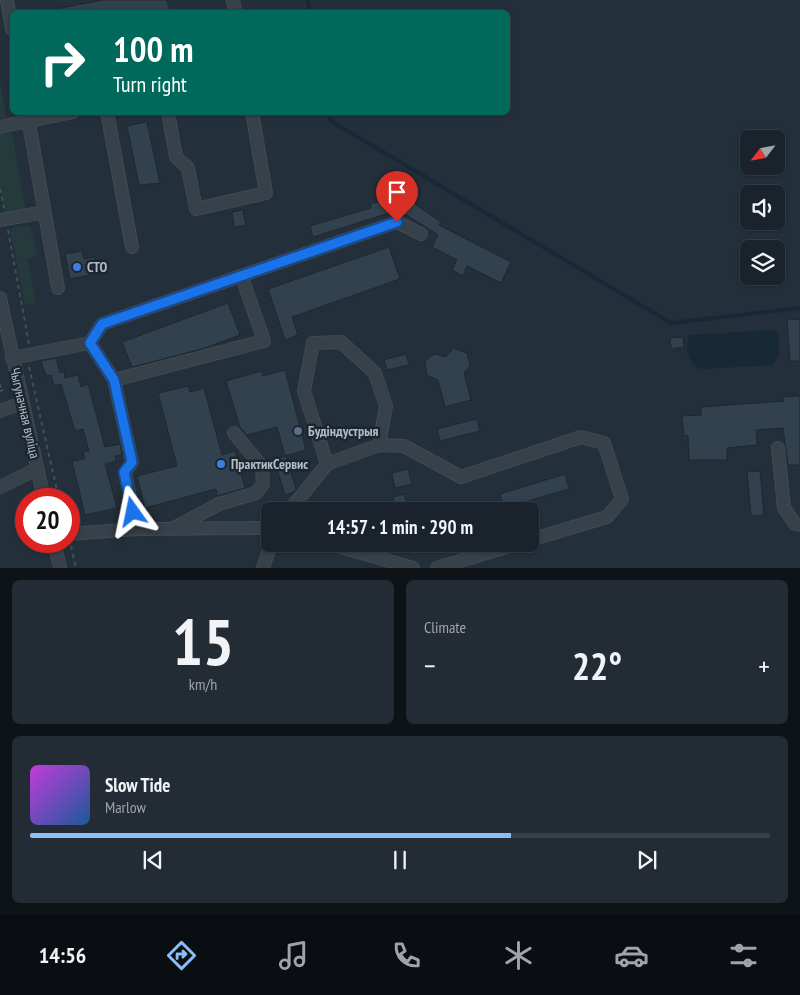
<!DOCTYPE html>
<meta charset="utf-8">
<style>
body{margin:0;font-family:"PT Sans Narrow",sans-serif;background:#232b34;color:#f1f3f6;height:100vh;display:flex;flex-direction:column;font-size:19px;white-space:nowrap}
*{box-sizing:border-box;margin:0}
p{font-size:16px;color:#9fa4a9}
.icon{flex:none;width:28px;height:28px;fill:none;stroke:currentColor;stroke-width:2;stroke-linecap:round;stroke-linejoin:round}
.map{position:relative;height:568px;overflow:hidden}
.sheet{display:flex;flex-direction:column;gap:12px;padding:12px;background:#0e1318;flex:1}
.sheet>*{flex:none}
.hud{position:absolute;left:10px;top:10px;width:500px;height:105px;border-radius:8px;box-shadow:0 1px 4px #0004,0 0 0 1px #384048;background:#00695c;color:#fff;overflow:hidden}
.needle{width:32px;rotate:238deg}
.buttons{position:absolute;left:740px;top:130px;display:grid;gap:10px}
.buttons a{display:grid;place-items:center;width:45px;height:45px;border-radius:8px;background:#1a232c;box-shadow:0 1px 4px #0004,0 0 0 1px #384048;font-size:25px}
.speed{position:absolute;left:15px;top:488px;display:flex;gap:10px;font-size:25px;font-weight:700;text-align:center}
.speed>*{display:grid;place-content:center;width:65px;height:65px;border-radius:50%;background:#1a232c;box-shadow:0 1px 4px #0004,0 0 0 1px #384048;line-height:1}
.speed .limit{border:8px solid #d22;background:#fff;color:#111}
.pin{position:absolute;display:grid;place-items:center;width:42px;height:42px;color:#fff;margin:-51px -21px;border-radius:50% 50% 50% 0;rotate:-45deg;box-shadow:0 0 5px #0007}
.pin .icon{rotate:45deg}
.me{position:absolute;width:55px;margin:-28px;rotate:348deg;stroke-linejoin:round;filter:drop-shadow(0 0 4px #0008)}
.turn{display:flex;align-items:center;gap:18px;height:105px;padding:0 20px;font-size:22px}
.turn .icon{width:65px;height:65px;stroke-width:2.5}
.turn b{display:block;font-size:35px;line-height:42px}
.big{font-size:38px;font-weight:700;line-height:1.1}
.sheet .widget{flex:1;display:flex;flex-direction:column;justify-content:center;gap:8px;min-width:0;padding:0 18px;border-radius:8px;background:#232b34}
.sheet .dial{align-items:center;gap:0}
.dial b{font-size:65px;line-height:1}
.song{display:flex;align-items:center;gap:15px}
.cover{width:60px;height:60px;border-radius:8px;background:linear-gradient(135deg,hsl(290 70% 55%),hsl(210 70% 35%))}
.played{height:5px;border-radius:2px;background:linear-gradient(90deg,#89bff4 65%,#384048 65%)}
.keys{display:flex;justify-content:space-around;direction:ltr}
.heat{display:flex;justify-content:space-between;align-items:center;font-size:28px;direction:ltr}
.sheet .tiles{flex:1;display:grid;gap:12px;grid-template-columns:1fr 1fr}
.widget:last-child{grid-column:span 2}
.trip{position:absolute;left:261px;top:502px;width:278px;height:50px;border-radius:8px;background:#1a232c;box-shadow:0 1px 4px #0004,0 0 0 1px #384048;font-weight:700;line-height:50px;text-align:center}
.menu{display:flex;height:80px;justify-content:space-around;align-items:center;background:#0a0e12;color:#9fa4a9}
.menu .icon{width:35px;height:35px}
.menu .selected{color:#89bff4}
.menu b{font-size:22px;color:#f1f3f6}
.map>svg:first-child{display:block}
</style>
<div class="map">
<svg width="800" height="568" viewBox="0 0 800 568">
<rect width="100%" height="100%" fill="#232f3a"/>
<path fill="#253b3b" d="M0 82 6 118H0Z
M12 133 26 210 5 214 0 187V134Z
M26 225 31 228 37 256 28 259 36 303 25 305 10 229Z"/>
<path fill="#172837" d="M770 330 777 332C780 343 781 357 772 365L701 369C687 362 684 349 690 335Z"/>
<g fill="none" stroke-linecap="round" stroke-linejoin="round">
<path stroke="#172837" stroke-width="4" d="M308 0 310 12
M327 112 331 121 671 323 800 308"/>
</g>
<path fill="#32414e" stroke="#1e2831" d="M103 0H167L170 12H61V8Z
M147 122 160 183 139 185 127 126Z
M397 196 406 198 441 222 439 225 511 262 501 283 467 266 463 276 452 270 457 260 432 247 438 235 399 210 313 237 310 226 371 208 370 204Z
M243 210 246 225 234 227 232 212Z
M389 247 400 279 292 317 298 335 285 340 268 289Z
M82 251 84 259 95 257 99 273 70 279 65 254Z
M228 303 240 335 202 349 132 367 122 342Z
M800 319V361H790L787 320Z
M683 337 684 347 671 349 670 338Z
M453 348 467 353 470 366 464 373 471 400 445 407 438 380 427 375 425 361 434 354 446 357Z
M406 354 409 365 387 370 384 360Z
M56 358 60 373 64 371 65 378 78 375 81 387 88 384 105 447 120 444 122 455 115 456 116 461 105 464 117 508 85 515 72 461 85 459 83 452 89 451 83 429 75 431 61 384 54 386 51 375 46 376 41 361Z
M285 370 306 450 285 456 277 427 247 435 240 427 226 381 261 371 263 376Z
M188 386 190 392 204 388 222 455 235 451 245 488 217 496 216 489 145 508 137 476 177 466 158 393Z
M800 396V465H788L783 428 756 430 757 445 727 448V460H689L688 435 684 436 682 416 701 415V407L784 401 783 397Z
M477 419 480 431 440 441 437 429Z
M286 456 296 489 294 492 285 495 274 459Z
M408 469 412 484 395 488 392 473Z
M760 471 764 515 751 516 747 472Z
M565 474 569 489 504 508 500 494Z
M404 494 409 511H396L393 497Z"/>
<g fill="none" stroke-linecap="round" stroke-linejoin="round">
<g stroke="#404a53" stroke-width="14">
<path id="minor" d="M7 0 12 29
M233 0 235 12
M27 112 58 288
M107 112 132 247
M168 112 176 157 188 168 196 209 266 193 252 112
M0 127 73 112
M0 220 45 212
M0 298 44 499
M90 343 114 380 264 341 242 277
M12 358 90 343 102 324 397 222 421 234
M0 411 22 403
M379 445 404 446 461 477 581 437 604 443 622 499 607 517 530 540
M778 448 784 508 795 524 800 525
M0 487 37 469
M289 511 327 464 379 445 386 406 375 373 341 342 313 343 304 391 327 464
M137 529 270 528
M172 529 219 504 256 493 263 484 262 467 234 433
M69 534 137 529 125 473 132 462 114 380
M54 541 60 568
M331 544 413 568
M263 568 271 544
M437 568 516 544"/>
</g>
<path stroke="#3e5353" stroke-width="2" stroke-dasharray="4 4" stroke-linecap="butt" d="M0 189 4 208
M8 230 29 344
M29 367 59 499
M0 384 1 391
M0 391 7 389
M71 546 76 568"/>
<use href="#minor" stroke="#37414a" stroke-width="12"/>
</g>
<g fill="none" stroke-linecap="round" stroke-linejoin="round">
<g stroke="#114b97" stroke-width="12">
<path id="route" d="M133 512 124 472 132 462 114 380 90 343 102 324 397 222"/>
</g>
<use href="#route" stroke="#1a73e8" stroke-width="9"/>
</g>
<g fill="#3f7fe0" stroke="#1c262f" stroke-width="2">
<circle cx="77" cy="267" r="5"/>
<circle cx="221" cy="464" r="5"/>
</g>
<circle fill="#5c6f8a" stroke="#1c262f" stroke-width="2" cx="298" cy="431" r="5"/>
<g text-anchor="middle" stroke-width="5" stroke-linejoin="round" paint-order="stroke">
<g font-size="14" font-weight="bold" fill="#b2bcc6" stroke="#1c262f" text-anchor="start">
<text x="87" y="272">СТО</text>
<text x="308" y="436">Будіндустрыя</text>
<text x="231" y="469">ПрактикСервис</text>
</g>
<g font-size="14" fill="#b2bcc6" stroke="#1c262f">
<text transform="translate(25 413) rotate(77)" y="5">Чыгуначная вуліца</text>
</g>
</g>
</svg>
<div class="buttons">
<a><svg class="needle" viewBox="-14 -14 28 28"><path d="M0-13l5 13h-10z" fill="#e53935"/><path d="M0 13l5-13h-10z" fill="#9fa4a9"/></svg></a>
<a><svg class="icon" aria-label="sound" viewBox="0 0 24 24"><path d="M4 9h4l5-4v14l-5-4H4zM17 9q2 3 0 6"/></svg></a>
<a><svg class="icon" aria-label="layers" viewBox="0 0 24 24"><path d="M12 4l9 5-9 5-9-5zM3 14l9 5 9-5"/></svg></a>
</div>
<div class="speed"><div class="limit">20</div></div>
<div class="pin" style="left:397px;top:222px;background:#d93025"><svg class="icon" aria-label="arrive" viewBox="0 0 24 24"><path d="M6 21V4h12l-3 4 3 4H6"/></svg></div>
<svg class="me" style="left:133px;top:512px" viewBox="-20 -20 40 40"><path d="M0-17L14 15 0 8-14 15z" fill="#1a73e8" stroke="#fff" stroke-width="4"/></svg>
<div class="trip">14:57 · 1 min · 290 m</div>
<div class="hud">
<div class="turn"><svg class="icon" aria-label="right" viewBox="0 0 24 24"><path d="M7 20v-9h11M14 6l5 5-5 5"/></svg><div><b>100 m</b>Turn right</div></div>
</div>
</div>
<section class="sheet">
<div class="tiles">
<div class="widget dial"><b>15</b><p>km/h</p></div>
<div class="widget"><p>Climate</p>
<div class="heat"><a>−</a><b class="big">22°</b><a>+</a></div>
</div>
<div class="widget">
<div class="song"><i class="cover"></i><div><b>Slow Tide</b><p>Marlow</p></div></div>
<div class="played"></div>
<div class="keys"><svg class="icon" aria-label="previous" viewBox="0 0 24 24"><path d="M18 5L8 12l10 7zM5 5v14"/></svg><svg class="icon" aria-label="pause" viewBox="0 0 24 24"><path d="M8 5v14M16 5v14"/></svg><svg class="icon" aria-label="next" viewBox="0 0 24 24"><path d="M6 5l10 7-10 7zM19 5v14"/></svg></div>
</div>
</div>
</section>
<nav class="menu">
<b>14:56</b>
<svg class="icon selected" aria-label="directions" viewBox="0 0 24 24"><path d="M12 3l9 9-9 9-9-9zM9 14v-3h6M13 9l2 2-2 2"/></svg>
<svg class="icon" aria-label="music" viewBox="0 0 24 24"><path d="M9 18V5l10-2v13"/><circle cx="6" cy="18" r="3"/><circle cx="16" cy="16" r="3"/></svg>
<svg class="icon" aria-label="phone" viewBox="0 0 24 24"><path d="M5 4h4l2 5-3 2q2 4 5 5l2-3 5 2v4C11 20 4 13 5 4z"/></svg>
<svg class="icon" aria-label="climate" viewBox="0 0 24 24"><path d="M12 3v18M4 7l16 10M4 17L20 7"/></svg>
<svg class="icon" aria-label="car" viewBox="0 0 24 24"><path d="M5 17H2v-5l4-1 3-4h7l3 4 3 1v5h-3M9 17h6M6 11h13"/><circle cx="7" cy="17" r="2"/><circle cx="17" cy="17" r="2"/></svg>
<svg class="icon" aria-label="filters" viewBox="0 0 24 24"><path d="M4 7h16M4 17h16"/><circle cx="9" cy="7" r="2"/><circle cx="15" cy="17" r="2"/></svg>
</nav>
